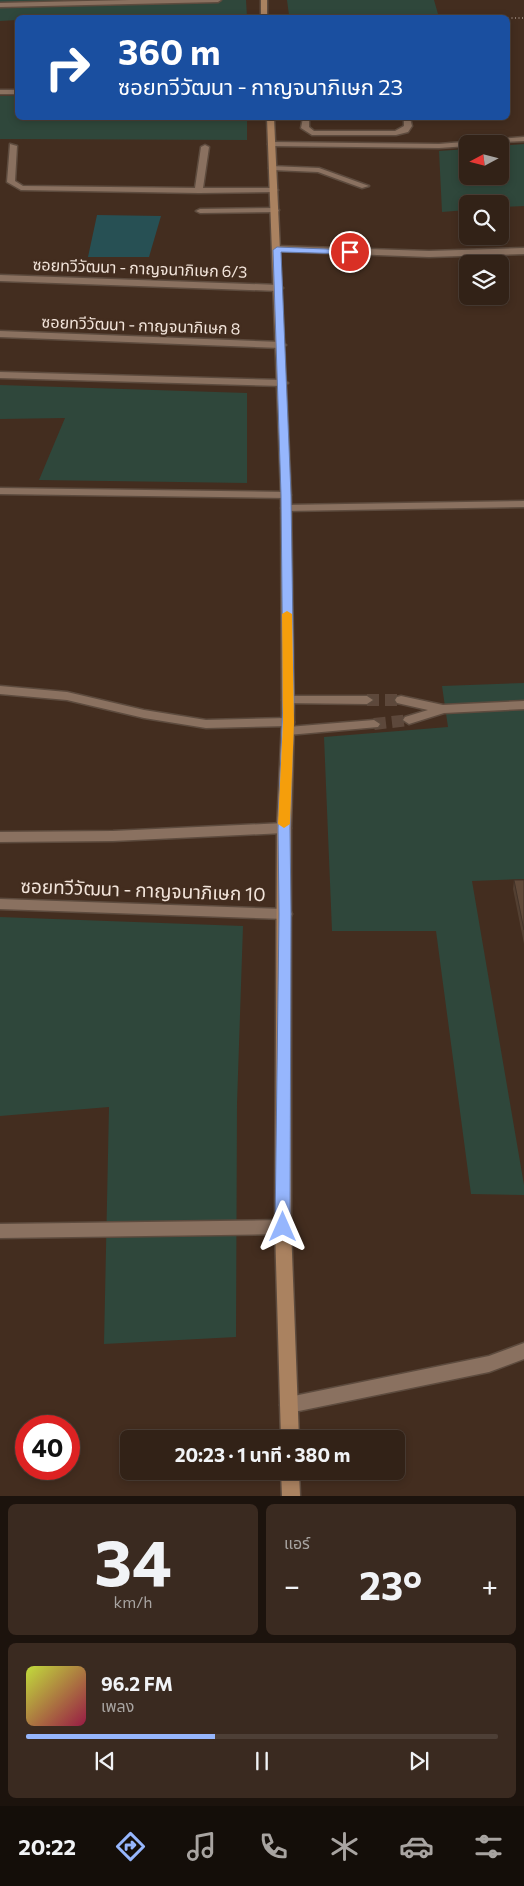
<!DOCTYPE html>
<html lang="th">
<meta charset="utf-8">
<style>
body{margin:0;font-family:Commissioner,"Noto Sans Thai",sans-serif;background:#3a2a20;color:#f1f3f6;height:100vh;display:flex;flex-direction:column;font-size:19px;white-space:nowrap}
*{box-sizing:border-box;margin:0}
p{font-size:16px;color:#a8a4a1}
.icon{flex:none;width:28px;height:28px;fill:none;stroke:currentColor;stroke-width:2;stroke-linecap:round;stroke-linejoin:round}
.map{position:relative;height:1496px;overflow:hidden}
.side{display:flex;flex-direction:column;gap:8px;padding:8px;background:#1c130d;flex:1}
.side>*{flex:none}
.guide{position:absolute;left:15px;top:15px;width:495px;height:105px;border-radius:8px;box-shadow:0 2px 8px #0003,0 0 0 1px #4d3f36;background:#1a4fa0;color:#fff;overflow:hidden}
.needle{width:32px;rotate:263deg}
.controls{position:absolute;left:459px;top:135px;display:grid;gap:10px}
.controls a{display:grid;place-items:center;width:50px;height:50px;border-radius:8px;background:#322217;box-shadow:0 2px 8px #0003,0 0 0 1px #4d3f36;font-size:25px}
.speed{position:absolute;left:15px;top:1415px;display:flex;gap:10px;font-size:25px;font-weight:700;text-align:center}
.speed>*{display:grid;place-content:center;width:65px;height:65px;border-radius:50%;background:#322217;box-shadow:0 2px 8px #0003,0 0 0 1px #4d3f36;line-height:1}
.speed .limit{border:8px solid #d22;background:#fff;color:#111}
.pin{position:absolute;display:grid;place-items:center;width:42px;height:42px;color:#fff;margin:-21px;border:2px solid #fff;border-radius:50%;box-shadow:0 1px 5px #0007}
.me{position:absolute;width:55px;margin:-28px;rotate:0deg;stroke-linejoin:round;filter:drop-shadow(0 0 4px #0008)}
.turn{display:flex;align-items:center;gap:18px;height:105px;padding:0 20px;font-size:22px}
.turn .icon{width:65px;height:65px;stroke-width:2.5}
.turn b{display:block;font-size:35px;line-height:42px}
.big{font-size:38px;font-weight:700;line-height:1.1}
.side .card{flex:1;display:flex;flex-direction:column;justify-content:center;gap:8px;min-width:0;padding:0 18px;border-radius:8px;background:#3a2a20}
.side .dial{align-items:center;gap:0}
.dial b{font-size:65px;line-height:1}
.song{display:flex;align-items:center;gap:15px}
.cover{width:60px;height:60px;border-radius:8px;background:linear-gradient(135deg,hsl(70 70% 55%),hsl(340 70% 35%))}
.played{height:5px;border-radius:2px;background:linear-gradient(90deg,#96b6fd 40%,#4d3f36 40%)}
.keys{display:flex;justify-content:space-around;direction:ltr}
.heat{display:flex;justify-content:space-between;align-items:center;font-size:28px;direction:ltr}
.side .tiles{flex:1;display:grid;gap:8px;grid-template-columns:1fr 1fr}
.card:last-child{grid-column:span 2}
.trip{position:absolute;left:120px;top:1430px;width:285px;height:50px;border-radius:8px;background:#322217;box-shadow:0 2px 8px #0003,0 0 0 1px #4d3f36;font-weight:700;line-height:50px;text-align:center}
.tabs{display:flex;height:80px;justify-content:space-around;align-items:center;background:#140e09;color:#a8a4a1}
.tabs .icon{width:35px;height:35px}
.tabs .on{color:#96b6fd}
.tabs b{font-size:22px;color:#f1f3f6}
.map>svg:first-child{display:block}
</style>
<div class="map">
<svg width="524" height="1496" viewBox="0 0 524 1496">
<rect width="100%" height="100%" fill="#432d1f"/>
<path fill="#2f473b" d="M0 0H246L247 17 18 18 17 20 0 21Z
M287 0H434L438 14 289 15Z
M0 96H17L18 118H247V140L0 139Z
M524 144V206L500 207V204H468L467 210 442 212 439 151 467 149 468 176H500V146Z
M0 385 247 393V483L39 480 65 418 0 419Z
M524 683V879L472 881 524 1185V1195L471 1194 436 931H332L324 737 448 727 442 686Z
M0 917 243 926 237 1104 236 1337 104 1344 109 1107 0 1116Z"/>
<path fill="#275054" d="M97 215 161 216 149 257H88Z"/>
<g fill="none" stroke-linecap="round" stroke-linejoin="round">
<path stroke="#5d483b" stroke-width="12" stroke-dasharray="12 6" stroke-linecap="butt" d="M367 700H401
M374 724 409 720"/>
<g stroke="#5d4b3e" stroke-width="3">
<path id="lane" d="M130 0H221L218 2 0 7V3Z
M303 118H309V127L314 131H395L404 126V118H410L412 126 408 132 396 135H312L301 128Z
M10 144 17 146 15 181 23 186 195 188 201 147 205 145 209 147 203 188H274L278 190 274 192 199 193 21 190 7 182Z
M270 166 319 168 369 186 362 188 318 172 273 170 269 168Z
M275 208 279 210 278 212 200 213 196 211 200 209Z
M524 501V507L286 511 281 508 286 505Z
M284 823 289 825 291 828 289 831 284 833 113 841 0 842V832L113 831Z
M524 1343V1359L489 1372 289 1413 283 1411 280 1405 283 1399 289 1397 489 1356Z"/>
</g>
<g stroke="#5d4b3e" stroke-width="3">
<path id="street" d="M0 90H18V94H0Z
M524 137V141L468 144V146L439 148 272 146 268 144 272 142 439 144Z
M277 246 429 251 524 248V254L429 257 274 251V247Z
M0 275 279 285 283 288 279 291 0 281Z
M0 331 281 342 286 345 281 348 0 337Z
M0 372 283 380 288 383 283 386 0 378Z
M0 488 286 492 291 495 286 498 0 494Z
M0 686 67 692 144 710 206 720 288 718 294 722 288 726 206 728 144 718 67 700 0 694Z
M288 696H367L373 700 367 704 284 703 282 700 284 697Z
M401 696 443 705 524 701V709L444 713 409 724 403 720 405 717 428 710 397 703 395 700 397 697Z
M374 720 380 724 378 727 288 735 282 731 288 727Z
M0 899 285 909 290 910 292 914 290 918 285 919 0 909Z
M283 1220 289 1222 291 1227 289 1232 283 1234 0 1238V1224Z"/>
</g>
<g stroke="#5d4b3e" stroke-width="3">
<path id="secondary" d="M261 0H267V18H261Z
M267 118H274L291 495 294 722 291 828V1227L299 1439H281L275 1227 277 828 282 722 281 495Z
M281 1471H299L300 1496H282Z"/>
</g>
<path stroke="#8c796d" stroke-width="2" stroke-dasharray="1 2.5" stroke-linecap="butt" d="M508 18H524"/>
<use href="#lane" fill="#8a7160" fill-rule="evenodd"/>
<use href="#street" fill="#8a7160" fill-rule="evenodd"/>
<use href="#secondary" fill="#aa8260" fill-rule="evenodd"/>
</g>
<path fill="#533f31" d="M514 880H524V944L513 889Z"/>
<path fill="#604939" stroke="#433328" d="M514 880H524V930Z"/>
<path fill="#96b6fd" stroke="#6276a4" d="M277 247 350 250 354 252 350 254 281 252 291 495 294 700 290 828 291 914 290 1227 288 1232 283 1234 278 1232 275 1227 279 914 278 828 283 700 281 495 273 250Z"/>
<path fill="#f59e0b" d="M287 611 292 614 294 722 290 824 284 828 278 824 283 722 282 614Z"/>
<g text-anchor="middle" stroke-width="5" stroke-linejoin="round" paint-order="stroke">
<g font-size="16" fill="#f2e4da" stroke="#432d1f">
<text transform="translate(140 268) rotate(2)" y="6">ซอยทวีวัฒนา - กาญจนาภิเษก 6/3</text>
<text transform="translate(141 325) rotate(2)" y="6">ซอยทวีวัฒนา - กาญจนาภิเษก 8</text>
</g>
<g font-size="19" fill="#f2e4da" stroke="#432d1f">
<text transform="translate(143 890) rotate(2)" y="7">ซอยทวีวัฒนา - กาญจนาภิเษก 10</text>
</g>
</g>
</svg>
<div class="controls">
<a><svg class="needle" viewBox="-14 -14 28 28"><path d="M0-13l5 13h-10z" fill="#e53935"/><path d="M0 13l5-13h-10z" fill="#a8a4a1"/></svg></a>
<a><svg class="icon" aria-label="search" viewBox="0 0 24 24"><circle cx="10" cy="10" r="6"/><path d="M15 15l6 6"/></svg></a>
<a><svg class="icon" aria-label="layers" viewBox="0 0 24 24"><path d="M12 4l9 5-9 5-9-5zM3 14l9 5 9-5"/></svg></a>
</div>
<div class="speed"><div class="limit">40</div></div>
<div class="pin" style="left:350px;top:252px;background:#d93025"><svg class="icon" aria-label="arrive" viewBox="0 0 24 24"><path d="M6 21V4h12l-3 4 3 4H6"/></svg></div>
<svg class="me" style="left:283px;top:1227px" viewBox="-20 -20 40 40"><path d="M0-17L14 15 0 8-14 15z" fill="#96b6fd" stroke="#fff" stroke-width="4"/></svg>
<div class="trip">20:23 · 1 นาที · 380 m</div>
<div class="guide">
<div class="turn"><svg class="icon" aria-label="right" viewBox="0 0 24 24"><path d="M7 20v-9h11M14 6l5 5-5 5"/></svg><div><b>360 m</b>ซอยทวีวัฒนา - กาญจนาภิเษก 23</div></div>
</div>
</div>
<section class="side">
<div class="tiles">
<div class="card dial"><b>34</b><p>km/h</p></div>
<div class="card"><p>แอร์</p>
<div class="heat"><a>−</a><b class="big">23°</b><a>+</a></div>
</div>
<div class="card">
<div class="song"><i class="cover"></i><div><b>96.2 FM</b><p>เพลง</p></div></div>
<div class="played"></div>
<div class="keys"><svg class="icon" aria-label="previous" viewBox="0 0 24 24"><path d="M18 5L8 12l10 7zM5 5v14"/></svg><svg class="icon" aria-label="pause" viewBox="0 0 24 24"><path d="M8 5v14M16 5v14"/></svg><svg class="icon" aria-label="next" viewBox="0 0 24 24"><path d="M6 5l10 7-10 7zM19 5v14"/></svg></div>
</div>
</div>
</section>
<nav class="tabs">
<b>20:22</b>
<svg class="icon on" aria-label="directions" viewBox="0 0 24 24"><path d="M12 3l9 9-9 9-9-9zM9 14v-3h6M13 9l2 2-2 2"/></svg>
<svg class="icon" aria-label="music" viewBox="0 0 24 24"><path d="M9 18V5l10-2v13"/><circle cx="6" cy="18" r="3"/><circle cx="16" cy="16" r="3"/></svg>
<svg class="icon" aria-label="phone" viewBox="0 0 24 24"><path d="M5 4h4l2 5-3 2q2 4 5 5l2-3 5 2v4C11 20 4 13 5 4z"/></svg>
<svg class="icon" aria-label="climate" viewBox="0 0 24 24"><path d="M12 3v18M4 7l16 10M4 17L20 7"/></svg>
<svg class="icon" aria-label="car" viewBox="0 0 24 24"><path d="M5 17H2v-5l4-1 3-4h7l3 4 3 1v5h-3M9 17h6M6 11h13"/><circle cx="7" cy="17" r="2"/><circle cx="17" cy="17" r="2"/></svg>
<svg class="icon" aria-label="filters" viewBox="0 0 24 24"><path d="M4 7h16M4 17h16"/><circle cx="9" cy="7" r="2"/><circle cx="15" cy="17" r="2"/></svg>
</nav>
